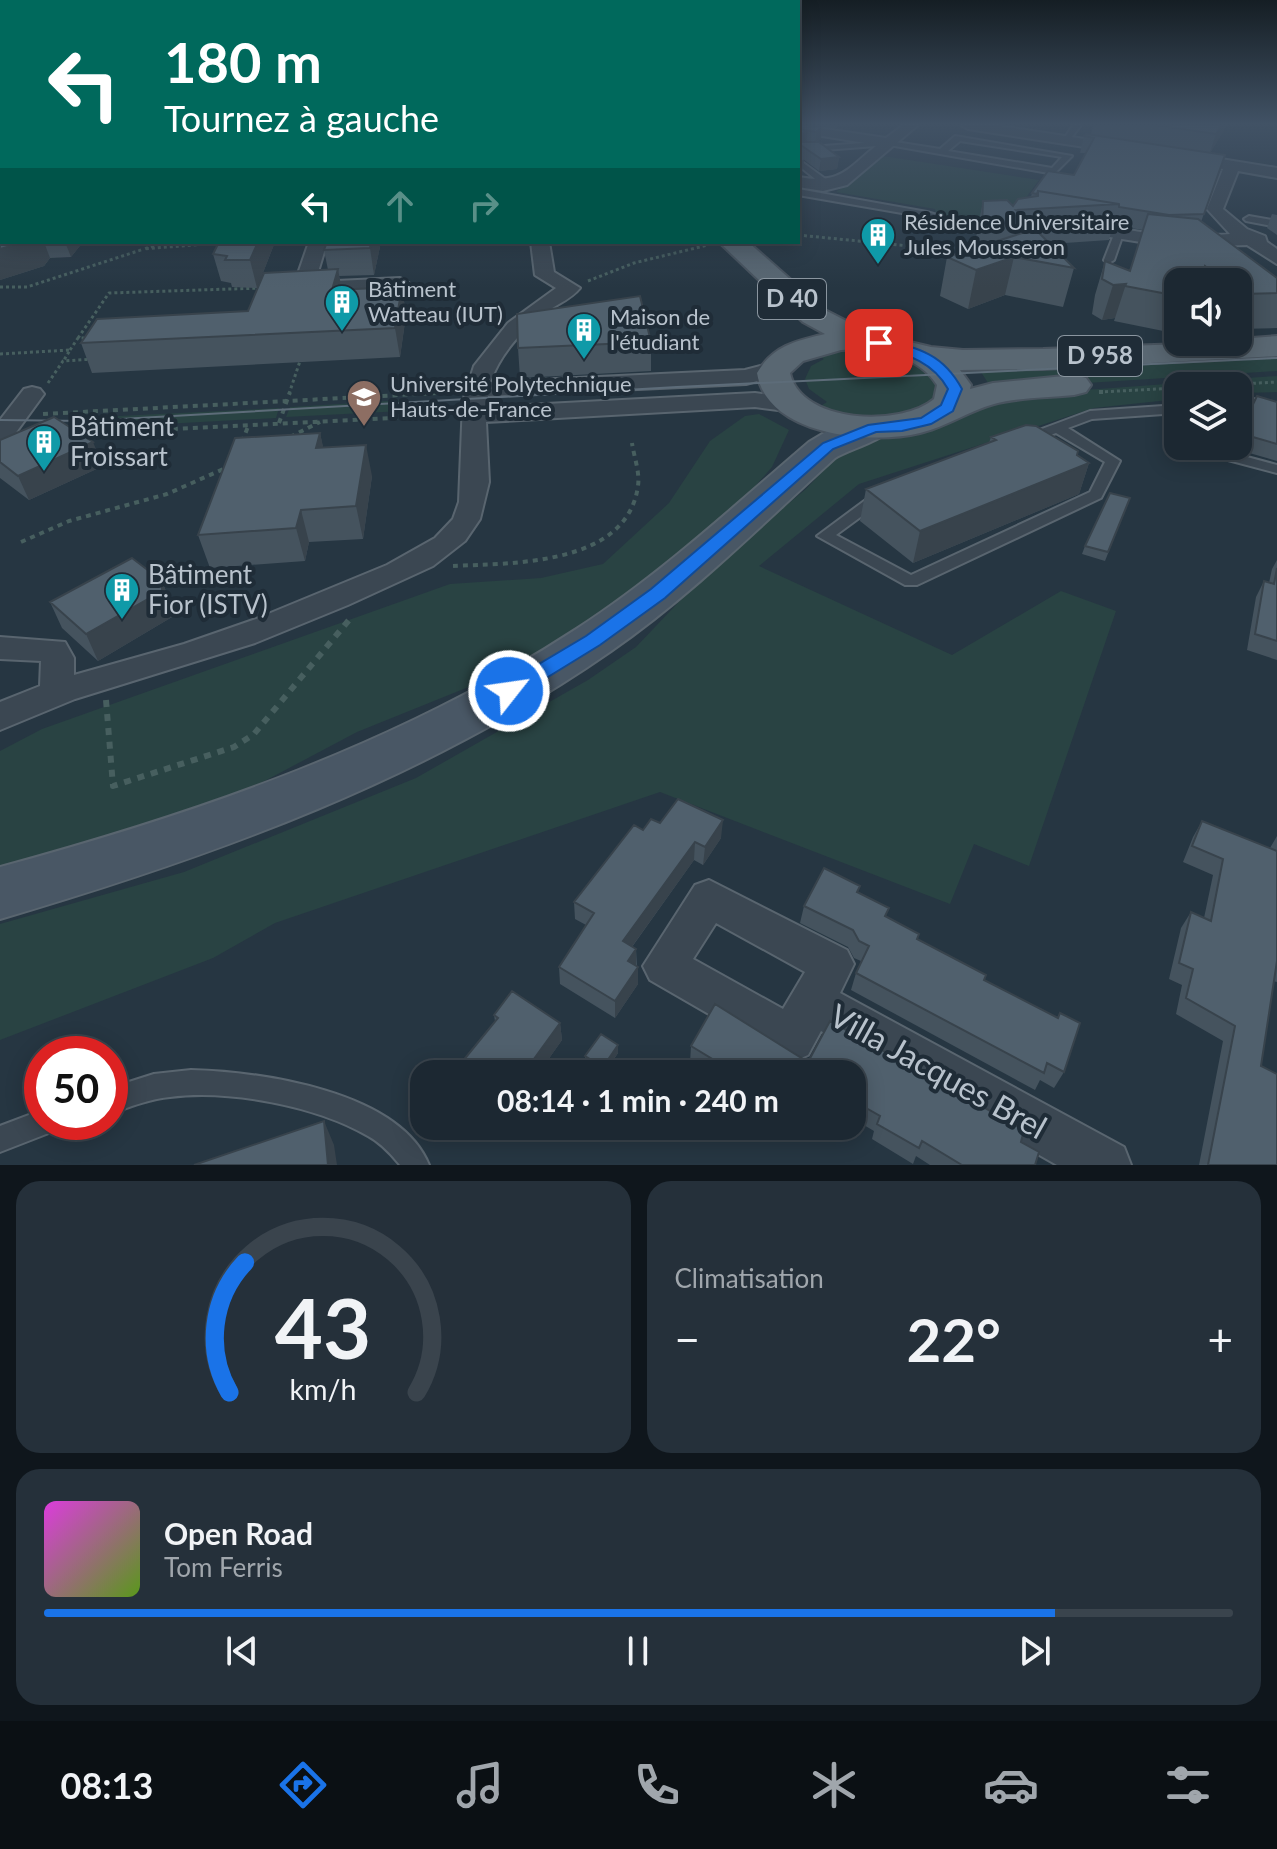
<!DOCTYPE html>
<html lang="fr">
<meta charset="utf-8">
<style>
body{margin:0;font-family:Lato,sans-serif;background:#25303a;color:#f1f3f6;height:100vh;display:flex;flex-direction:column;font-size:30px;white-space:nowrap}
*{box-sizing:border-box;margin:0}
p{font-size:26px;color:#a0a6ac}
.icon{flex:none;width:44px;height:44px;fill:none;stroke:currentColor;stroke-width:2;stroke-linecap:round;stroke-linejoin:round}
.map{position:relative;height:1165px;overflow:hidden}
.panel{display:flex;flex-direction:column;gap:16px;padding:16px;background:#0f161c;flex:1}
.panel>*{flex:none}
.hud{position:absolute;left:0px;top:0px;width:800px;height:244px;box-shadow:0 4px 20px #0003,0 0 0 2px #3a444d;background:#00695c;color:#fff;overflow:hidden}
.buttons{position:absolute;left:1164px;top:268px;display:grid;gap:16px}
.buttons a{display:grid;place-items:center;width:88px;height:88px;border-radius:16px;background:#1c2832;box-shadow:0 4px 20px #0003,0 0 0 2px #3a444d;font-size:40px}
.speed{position:absolute;left:24px;top:1036px;display:flex;gap:16px;font-size:40px;font-weight:700;text-align:center}
.speed>*{display:grid;place-content:center;width:104px;height:104px;border-radius:50%;background:#1c2832;box-shadow:0 4px 20px #0003,0 0 0 2px #3a444d;line-height:1}
.speed .limit{border:12px solid #d22;background:#fff;color:#111}
.pin{position:absolute;display:grid;place-items:center;width:68px;height:68px;color:#fff;margin:-34px;border-radius:16px;box-shadow:0 4px 12px #0006}
.me{position:absolute;width:88px;margin:-44px;rotate:60deg;stroke-linejoin:round;filter:drop-shadow(0 0 6px #0008)}
.turn{display:flex;align-items:center;gap:28px;height:168px;padding:0 32px;font-size:36px}
.turn .icon{width:104px;height:104px;stroke-width:2.5}
.turn b{display:block;font-size:56px;line-height:68px}
.lanes{display:flex;align-items:center;height:76px;padding:0 32px;background:#0003;justify-content:center;gap:40px;direction:ltr}
.lanes .off{opacity:.35}
.big{font-size:60px;font-weight:700;line-height:1.1}
.panel .tile{flex:1;display:flex;flex-direction:column;justify-content:center;gap:12px;min-width:0;padding:0 28px;border-radius:24px;background:#25303a}
.panel .dial{align-items:center;gap:0}
.dial svg{height:208px;overflow:visible;fill:none;stroke:#3a444d;stroke-width:7;stroke-linecap:round;text-anchor:middle}
.dial text{fill:#f1f3f6;stroke:none}
.song{display:flex;align-items:center;gap:24px}
.cover{width:96px;height:96px;border-radius:12px;background:linear-gradient(135deg,hsl(300 70% 55%),hsl(90 70% 35%))}
.played{height:8px;border-radius:4px;background:linear-gradient(90deg,#1a73e8 85%,#3a444d 85%)}
.keys{display:flex;justify-content:space-around;direction:ltr}
.heat{display:flex;justify-content:space-between;align-items:center;font-size:44px;direction:ltr}
.panel .tiles{flex:1;display:grid;gap:16px;grid-template-columns:1fr 1fr}
.tile:last-child{grid-column:span 2}
.trip{position:absolute;left:410px;top:1060px;width:456px;height:80px;border-radius:24px;background:#1c2832;box-shadow:0 4px 20px #0003,0 0 0 2px #3a444d;font-weight:700;line-height:80px;text-align:center}
.tabs{display:flex;height:128px;justify-content:space-around;align-items:center;background:#0b1014;color:#a0a6ac}
.tabs .icon{width:56px;height:56px}
.tabs .active{color:#1a73e8}
.tabs b{font-size:36px;color:#f1f3f6}
.map>svg:first-child{display:block}
</style>
<div class="map">
<svg width="1277" height="1165" viewBox="0 0 1277 1165">
<rect width="100%" height="100%" fill="#263642"/>
<path fill="#294343" d="M883 156 1039 180 1008 222 957 213 1009 224 984 226 936 215 935 209 836 192Z
M866 347 916 361 939 383 938 399 908 416 850 417 819 407 827 402 809 389 805 379 811 366 824 359 816 353Z
M1266 349 1277 358V371L992 389 979 369Z
M1277 376V392L1238 393V386H1178V399L1094 408 859 484 759 566 952 655 1061 591 1116 611 1029 866 974 844 950 904 660 792 275 923 213 958 0 1040V924L184 872 416 778 588 680 636 647 714 565 806 489 853 440 935 430 964 414 1017 395Z
M404 400 403 411 286 417 290 407Z
M279 408 276 418 72 429 78 418Z
M759 414 789 430 772 467 714 533 606 618 471 686 357 732 257 785 0 875V751L42 729 450 584 541 578 603 564 669 503 710 441 745 416Z"/>
<g fill="none" stroke-linecap="round" stroke-linejoin="round">
<g stroke="#59656f" stroke-width="4">
<path id="service" d="M1073 125H1081L1068 142H1062Z
M955 136 1072 156 1054 174 889 145 798 152V148L889 141 940 149ZM960 141 1062 157 1052 168 948 151Z
M798 159 831 183V187H825L798 165Z
M798 189 927 212 970 225 996 227 1001 230 996 233 969 231 925 217 798 195Z
M1249 216 1277 221V227L1246 221 1244 219Z
M1115 232 1123 234 1114 260 1109 263 1104 260Z
M1257 399 1277 405V413L1256 407 1238 409V401Z
M1178 405V413L1092 419 1068 428 1120 461 1101 498 917 585H905L817 536 875 493H885L887 496 885 499 836 535 911 575 1090 492 1105 462 1056 433 1028 443 1023 442V436L1090 411Z
M1209 446H1223L1221 450 1277 465V473L1209 455 1207 452Z
M191 1070C261 1072 399 1091 429 1165H400C391 1154 381 1143 368 1136 317 1106 228 1089 170 1097 149 1099 129 1107 110 1114V1088L154 1074Z
M42 1110V1122H58L54 1131 0 1152V1126Z"/>
</g>
<g stroke="#59656f" stroke-width="4">
<path id="minor" d="M798 125 886 138 903 125H918L847 185 823 191 798 187V177C841 184 845 171 877 145L798 132Z
M961 125H993L1124 145 1131 149 1124 153 968 129Z
M1184 153 1277 168V178L1238 171 1223 209 1247 229 1265 236 1267 242 1277 249V264L1247 245 1218 246 1277 290V306L1270 304 1191 241 1200 236 1230 234 1207 209 1223 169 1179 161 1176 158Z
M1072 221 1178 238 1187 243 1178 248 1066 230 1063 226Z
M309 242H327L315 282 400 278 410 284 400 290 296 292 293 288Z
M531 242H549L554 272 580 288C572 298 560 303 549 310 522 330 502 351 490 382L745 370 776 362 784 364 787 369 784 374 746 384 488 396 487 407 755 393 802 400 806 405 802 410 794 412 755 407 486 422 489 482 480 519 465 541 433 566 348 605 255 643 75 699 0 730V702L40 686 41 661 0 659V637L65 642 74 658V675L184 644 256 619 387 565 435 538 453 519 459 502 463 401 474 366 508 323 556 288 535 275Z
M32 387 40 389 44 394 9 442 0 444V420L24 389Z
M709 880 847 950 854 964 840 993 1124 1147 1131 1165H1057L821 1031 808 1055 792 1062 650 980 643 966 695 885ZM716 923 805 972 783 1009 693 959Z"/>
</g>
<g stroke="#59656f" stroke-width="4">
<path id="secondary" d="M873 417 886 420 891 428C882 441 850 449 835 458 762 524 692 595 611 651 427 779 214 856 0 919V867C202 812 402 743 578 628 661 574 734 506 809 442L829 430Z"/>
</g>
<g stroke="#48535e" stroke-width="4">
<path id="primary" d="M719 242H748L825 310 868 332 931 347 963 350 1043 349 1238 342V339L1277 336V356L1043 369 960 370 971 385 970 389 993 383 1074 375 1086 378 1091 385 1086 392 1074 395C1048 398 1019 397 994 404 968 411 946 427 920 433 871 445 767 436 757 373 773 346 795 341 825 334L803 322ZM841 350C874 348 918 354 937 385L934 399C901 427 801 424 790 373L803 361Z"/>
</g>
<path stroke="#475f5f" stroke-width="3" stroke-dasharray="3 3" stroke-linecap="butt" d="M798 235 929 248
M165 242 144 249 229 242
M588 281 634 263 708 245
M0 287H27L144 249
M78 338 109 293 261 288
M70 350 78 338H90
M0 354 70 350 64 360
M48 383 63 361 94 359
M1205 386 1277 382
M1099 392 1178 388
M289 394 300 361
M423 394 456 392"/>
<path stroke="#475f5f" stroke-width="4" stroke-dasharray="5 5" stroke-linecap="butt" d="M1099 392H1103
M43 414 456 392
M279 423 290 392
M73 434 451 415
M290 437 320 422
M242 442 249 424
M21 542 69 521 167 494 228 467
M453 566C512 563 627 566 638 486 640 472 634 457 632 443"/>
<path stroke="#475f5f" stroke-width="6" stroke-dasharray="7 7" stroke-linecap="butt" d="M106 700 113 786 234 747 254 734 349 620"/>
<use href="#service" fill="#3b4752" fill-rule="evenodd"/>
<use href="#minor" fill="#3b4752" fill-rule="evenodd"/>
<use href="#secondary" fill="#495765" fill-rule="evenodd"/>
<use href="#primary" fill="#596772" fill-rule="evenodd"/>
<path stroke="#5d6c79" stroke-width="2" d="M0 420 86 421 677 387 1277 358"/>
</g>
<path fill="#45535e" d="M798 125 822 127 821 139 817 142 839 157 837 169 819 171 803 159 804 160 802 172 798 173Z
M812 125H840L836 128Z
M1093 125H1227L1210 153 1225 155 1201 222 1277 278V328L1238 329V282H1178V334L1114 321 1115 318 1102 320 1092 314 1095 295 1105 261 1130 271 1143 230 1113 225 1109 240 1050 244 1074 268 1063 307 1005 295 968 309 940 296 947 257 975 248 976 238 983 201 1013 206 1031 197 1032 193 1074 175 1086 153H1080L1084 136 1091 135Z
M1272 214 1277 215V235L1267 228Z
M0 217 2 242H83L71 257 50 258 44 266 0 280Z
M219 242H275L257 288 232 287 231 283 221 281 213 254Z
M327 242H381L374 275 339 276 342 290 402 287 406 315 400 357 92 373 81 343 248 311 328 270 324 250Z
M651 342V371L520 378 518 348Z
M1257 396 1277 402V461L1232 448 1233 446H1238V435Z
M320 433 323 448 372 476 363 539 309 542 305 561 210 568 198 535Z
M991 437 1077 455 1089 463 1079 494 913 563 860 521 866 489 989 443Z
M0 440 103 466 29 500 0 478Z
M1130 498 1105 561 1082 554 1085 546Z
M1277 560V660L1247 650 1256 597 1264 581 1269 583 1272 569Z
M162 581 172 607V617L98 661 62 628 50 602Z
M1202 821 1270 848 1277 836V982L1273 981 1261 1066 1277 1165H1199L1223 1041 1176 1014 1182 985 1169 979 1181 928 1191 912 1204 918 1213 875 1183 862 1193 837Z
M660 823 721 838 703 865 694 860 632 947 636 949 638 984 615 1018 560 984 559 967 586 925 575 919 574 902 643 830Z
M858 893 886 917 917 940 984 980 1057 1018 1060 1013 1064 1072 1054 1088 1040 1080 1035 1090 851 990 856 973 861 961 854 958 848 947 800 923 804 906Z
M715 1004 808 1062 830 1021 1024 1130 1021 1142 1039 1152 1035 1165H930L916 1156 913 1164 872 1139 874 1131 852 1118V1074H708L690 1063 691 1046Z
M494 1015 560 1023 562 1040 538 1074H465L462 1062 495 1021Z
M618 1045V1053L604 1074H601L586 1064 585 1056Z"/>
<path fill="#38434c" d="M1222 125H1227L1209 155 1216 134Z
M822 127 821 139 815 144 816 132Z
M807 133 806 144 799 146 798 153V134Z
M839 157 837 169 819 171 821 159Z
M804 160 802 172 798 173V161Z
M24 242H44L50 258 44 266 0 280V249Z
M65 242H83L71 257Z
M258 242H275L257 288 250 260Z
M371 242H381L374 275 370 248Z
M1014 257 1005 295 968 309 976 270Z
M338 269 343 297 332 290Z
M1126 284 1115 318 1102 320 1113 285Z
M402 287 406 315 400 357 395 328Z
M320 433 327 464 316 448Z
M93 442 103 466 29 500 18 476Z
M366 445 372 476 363 539 356 506Z
M1089 463 1079 494 913 563 920 531Z
M301 510 309 542 305 561 296 528Z
M162 581 172 607V617L98 661 86 634Z
M723 820 721 838 703 865 705 847Z
M695 842 694 860 623 959V941Z
M636 949V966L628 961Z
M638 967V984L615 1018V1001Z
M560 1023 562 1040 538 1074H523Z
M618 1045V1053L603 1074V1067Z
M733 1062 731 1074H728L729 1069Z
M324 1121 334 1145 337 1165H328Z"/>
<path fill="#50606d" stroke="#38434c" stroke-width="2" d="M798 125H808L822 127 816 132 804 130 807 133 798 134Z
M1154 125H1222L1216 134Z
M1086 134 1225 155 1204 214 1169 215 1119 207V204L1038 191 1037 194 1032 193 1048 171 1074 175 1094 138 1084 136Z
M798 142H819L839 157 821 159 799 144 798 147Z
M1038 191 1119 204 1016 210 1032 225 982 227 983 201 1007 200 1013 206 1018 199 1038 196Z
M1148 214 1198 219 1277 278V293L1241 294 1238 292V282H1225L1205 266 1201 282H1178V296L1125 286 1126 284 1113 285 1102 279 1105 261 1130 271Z
M2 216V242H24L0 249V217Z
M1035 229 1074 268 1014 257 976 270 947 257Z
M219 242H258L250 260H225L227 256 213 254Z
M327 242H371L370 248 324 250Z
M338 269 332 290 402 287 395 328 81 343 97 319 248 311 264 273Z
M640 296 651 342 518 348 517 314Z
M1257 396 1277 402V444L1239 433Z
M54 417 93 442 18 476 0 462V440Z
M1026 425 1036 426 1078 451 1077 455 1089 463 920 531 866 489 996 440 991 437Z
M320 433 316 448 366 445 356 506 301 510 296 528 198 535 235 438Z
M1110 493 1130 498 1108 552 1085 546Z
M132 558 162 581V591L86 634 50 602Z
M1277 568V641L1255 634 1264 581 1274 584Z
M678 799 723 820 705 847 695 842 623 941 636 949 628 961 638 967 615 1001 559 967 594 913 574 902 634 825 643 830 651 819 660 823Z
M1202 821 1277 851V961L1261 1066 1277 1074V1165H1208L1235 1026 1186 998 1193 969 1179 963 1191 912 1211 921 1223 859 1192 846Z
M824 868 860 886 857 892 889 908 885 916 919 934 917 939 986 975 984 980 1058 1018 1060 1013 1080 1023 1064 1072 1047 1063 1044 1073 856 973 869 946 859 941 853 930 804 906Z
M512 991 560 1023 523 1074H467L471 1070 462 1062 498 1018 494 1015Z
M715 1004 808 1062 830 1021 1024 1130 1021 1142 1039 1152 1035 1165H962L922 1141 919 1148 877 1124 880 1116 852 1100V1074H808L805 1072 804 1074H754L733 1062 729 1069 691 1046Z
M601 1034 618 1045 603 1067 585 1056Z
M324 1121 328 1165H194Z"/>
<linearGradient id="sky" x2="0" y2="1"><stop stop-color="#151e24"/><stop offset="0.43" stop-color="#415265"/><stop offset="1" stop-color="#415265" stop-opacity="0"/></linearGradient>
<rect width="1277" height="288" fill="url(#sky)"/>
<path fill="#1a73e8" stroke="#114b97" stroke-width="2" d="M879 339C917 348 942 352 962 389L953 411 931 424 902 431 876 432 833 449 665 598 600 645 517 696H502L499 691 502 686 586 636 651 589 823 443 868 425 921 418 941 405 948 389C932 360 904 354 874 345V340Z"/>
<defs>
<g id="building-pin" transform="scale(1.8)"><path d="M0 17L-7.5 6A9.5 9.5 0 1 1 7.5 6Z" fill="#0f9aa8" stroke="#1f2c37"/><path d="M-4-6H4V6H1V3H-1V6H-4ZM-2.5-4.3h1.7v1.8h-1.7ZM.8-4.3h1.7v1.8H.8ZM-2.5-1h1.7V.8h-1.7ZM.8-1h1.7V.8H.8Z" fill="#fff"/></g>
<g id="university-pin" transform="scale(1.8)"><path d="M0 17L-7.5 6A9.5 9.5 0 1 1 7.5 6Z" fill="#8d6e63" stroke="#1f2c37"/><path d="M0-5L7-2L0 1L-7-2ZM-4 1L0 2.5L4 1V4Q0 6-4 4Z" fill="#fff"/></g>
</defs>
<g fill-rule="evenodd">
<use href="#building-pin" x="878" y="235"/>
<use href="#building-pin" x="342" y="302"/>
<use href="#building-pin" x="584" y="330"/>
<use href="#university-pin" x="364" y="397"/>
<use href="#building-pin" x="44" y="442"/>
<use href="#building-pin" x="122" y="590"/>
</g>
<g text-anchor="middle" stroke-width="8" stroke-linejoin="round" paint-order="stroke">
<g font-size="22" fill="#b8c2cc" stroke="#1f2c37" text-anchor="start">
<text x="904" y="230">Résidence Universitaire<tspan x="904" dy="25">Jules Mousseron</tspan></text>
<text x="368" y="297">Bâtiment<tspan x="368" dy="25">Watteau (IUT)</tspan></text>
<text x="610" y="325">Maison de<tspan x="610" dy="25">l'étudiant</tspan></text>
<text x="390" y="392">Université Polytechnique<tspan x="390" dy="25">Hauts-de-France</tspan></text>
</g>
<g fill="#1f2c37" stroke="#8a959f" stroke-width="2">
<rect x="758" y="279" width="68" height="40" rx="6"/>
<rect x="1058" y="336" width="84" height="40" rx="6"/>
</g>
<g font-size="24" font-weight="bold" fill="#b8c2cc">
<text x="792" y="307">D 40</text>
<text x="1100" y="364">D 958</text>
</g>
<g font-size="26" fill="#b8c2cc" stroke="#1f2c37" text-anchor="start">
<text x="70" y="436">Bâtiment<tspan x="70" dy="30">Froissart</tspan></text>
<text x="148" y="584">Bâtiment<tspan x="148" dy="30">Fior (ISTV)</tspan></text>
</g>
<g font-size="32" fill="#b8c2cc" stroke="#1f2c37">
<text transform="translate(938 1072) rotate(29)" y="11">Villa Jacques Brel</text>
</g>
</g>
</svg>
<div class="buttons">
<a><svg class="icon" aria-label="sound" viewBox="0 0 24 24"><path d="M4 9h4l5-4v14l-5-4H4zM17 9q2 3 0 6"/></svg></a>
<a><svg class="icon" aria-label="layers" viewBox="0 0 24 24"><path d="M12 4l9 5-9 5-9-5zM3 14l9 5 9-5"/></svg></a>
</div>
<div class="speed"><div class="limit">50</div></div>
<div class="pin" style="left:879px;top:343px;background:#d93025"><svg class="icon" aria-label="arrive" viewBox="0 0 24 24"><path d="M6 21V4h12l-3 4 3 4H6"/></svg></div>
<svg class="me" style="left:509px;top:691px" viewBox="-20 -20 40 40"><circle r="17" fill="#1a73e8" stroke="#fff" stroke-width="3"/><path d="M0-11L8 9 0 5-8 9z" fill="#fff"/></svg>
<div class="trip">08:14 · 1 min · 240 m</div>
<div class="hud">
<div class="turn"><svg class="icon" aria-label="left" viewBox="0 0 24 24"><path d="M17 20v-9H6M10 6l-5 5 5 5"/></svg><div><b>180 m</b>Tournez à gauche</div></div>
<div class="lanes"><svg class="icon" aria-label="left" viewBox="0 0 24 24"><path d="M17 20v-9H6M10 6l-5 5 5 5"/></svg><svg class="icon off" aria-label="ahead" viewBox="0 0 24 24"><path d="M12 20V5M6 11l6-6 6 6"/></svg><svg class="icon off" aria-label="right" viewBox="0 0 24 24"><path d="M7 20v-9h11M14 6l5 5-5 5"/></svg></div>
</div>
</div>
<section class="panel">
<div class="tiles">
<div class="tile dial"><svg viewBox="0 0 100 80">
<path d="M14 69A42 42 0 1 1 86 69"/>
<path d="M14 69A42 42 0 0 1 20 19" stroke="#1a73e8"/>
<text x="50" y="56" font-size="32" font-weight="700">43</text>
<text x="50" y="72" font-size="11">km/h</text>
</svg></div>
<div class="tile"><p>Climatisation</p>
<div class="heat"><a>−</a><b class="big">22°</b><a>+</a></div>
</div>
<div class="tile">
<div class="song"><i class="cover"></i><div><b>Open Road</b><p>Tom Ferris</p></div></div>
<div class="played"></div>
<div class="keys"><svg class="icon" aria-label="previous" viewBox="0 0 24 24"><path d="M18 5L8 12l10 7zM5 5v14"/></svg><svg class="icon" aria-label="pause" viewBox="0 0 24 24"><path d="M8 5v14M16 5v14"/></svg><svg class="icon" aria-label="next" viewBox="0 0 24 24"><path d="M6 5l10 7-10 7zM19 5v14"/></svg></div>
</div>
</div>
</section>
<nav class="tabs">
<b>08:13</b>
<svg class="icon active" aria-label="directions" viewBox="0 0 24 24"><path d="M12 3l9 9-9 9-9-9zM9 14v-3h6M13 9l2 2-2 2"/></svg>
<svg class="icon" aria-label="music" viewBox="0 0 24 24"><path d="M9 18V5l10-2v13"/><circle cx="6" cy="18" r="3"/><circle cx="16" cy="16" r="3"/></svg>
<svg class="icon" aria-label="phone" viewBox="0 0 24 24"><path d="M5 4h4l2 5-3 2q2 4 5 5l2-3 5 2v4C11 20 4 13 5 4z"/></svg>
<svg class="icon" aria-label="climate" viewBox="0 0 24 24"><path d="M12 3v18M4 7l16 10M4 17L20 7"/></svg>
<svg class="icon" aria-label="car" viewBox="0 0 24 24"><path d="M5 17H2v-5l4-1 3-4h7l3 4 3 1v5h-3M9 17h6M6 11h13"/><circle cx="7" cy="17" r="2"/><circle cx="17" cy="17" r="2"/></svg>
<svg class="icon" aria-label="filters" viewBox="0 0 24 24"><path d="M4 7h16M4 17h16"/><circle cx="9" cy="7" r="2"/><circle cx="15" cy="17" r="2"/></svg>
</nav>
